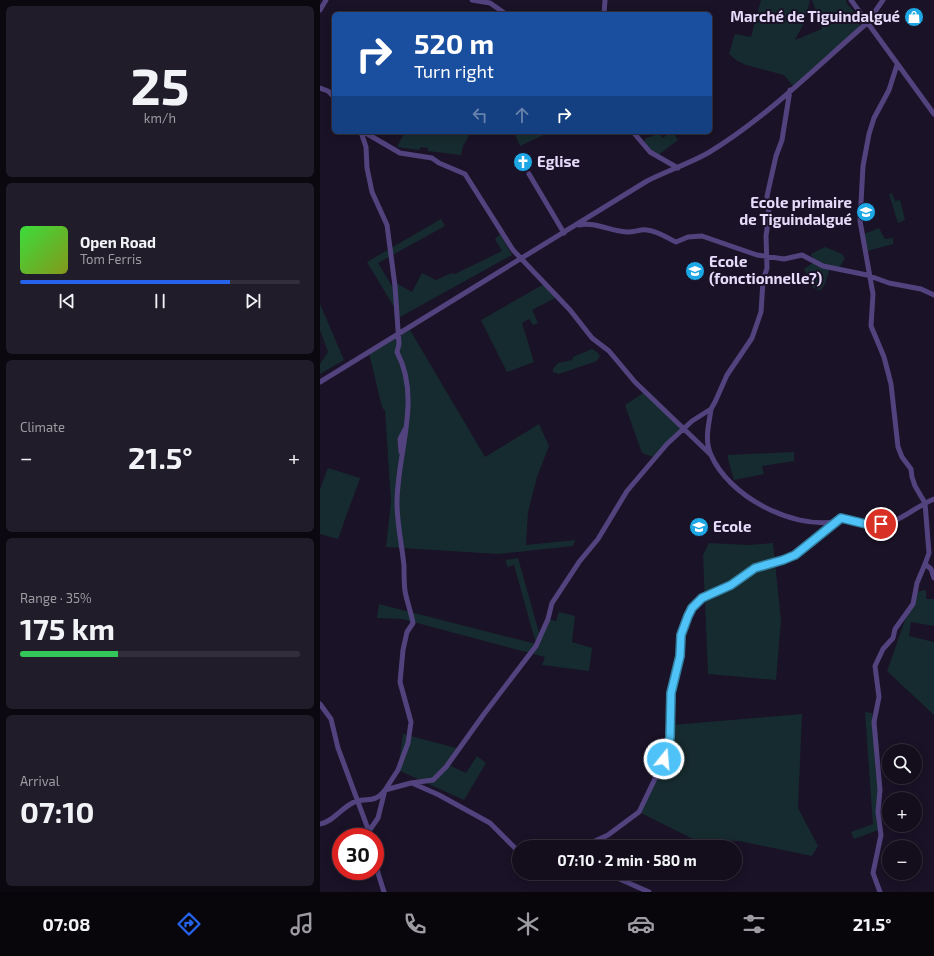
<!DOCTYPE html>
<meta charset="utf-8">
<style>
body{margin:0;font-family:"Exo 2",sans-serif;background:#211c29;color:#f1f3f6;height:100vh;display:flex;flex-direction:column;font-size:15px;white-space:nowrap}
*{box-sizing:border-box;margin:0}
p{font-size:13px;color:#9d9ca3}
.icon{flex:none;width:22px;height:22px;fill:none;stroke:currentColor;stroke-width:2;stroke-linecap:round;stroke-linejoin:round}
.map{position:relative;flex:1;overflow:hidden}
.panel{display:flex;flex-direction:column;gap:6px;padding:6px;background:#0b080f;width:320px}
.panel>*{flex:none}
.hud{position:absolute;left:12px;top:12px;width:380px;height:122px;border-radius:6px;box-shadow:0 2px 10px #0003,0 0 0 1px #332e3b;background:#1a4fa0;color:#fff;overflow:hidden}
.controls{position:absolute;left:562px;top:744px;display:grid;gap:8px}
.controls a{display:grid;place-items:center;width:40px;height:40px;border-radius:50%;background:#140e1c;box-shadow:0 2px 10px #0003,0 0 0 1px #332e3b;font-size:20px}
.speed{position:absolute;left:12px;top:828px;display:flex;gap:8px;font-size:20px;font-weight:700;text-align:center}
.speed>*{display:grid;place-content:center;width:52px;height:52px;border-radius:50%;background:#140e1c;box-shadow:0 2px 10px #0003,0 0 0 1px #332e3b;line-height:1}
.speed .limit{border:6px solid #d22;background:#fff;color:#111}
.pin{position:absolute;display:grid;place-items:center;width:34px;height:34px;color:#fff;margin:-17px;border:2px solid #fff;border-radius:50%;box-shadow:0 1px 4px #0007}
.me{position:absolute;width:44px;margin:-22px;rotate:17deg;stroke-linejoin:round;filter:drop-shadow(0 0 3px #0008)}
.turn{display:flex;align-items:center;gap:14px;height:84px;padding:0 16px;font-size:18px}
.turn .icon{width:52px;height:52px;stroke-width:2.5}
.turn b{display:block;font-size:28px;line-height:34px}
.lanes{display:flex;align-items:center;height:38px;padding:0 16px;background:#0003;justify-content:center;gap:20px;direction:ltr}
.lanes .off{opacity:.35}
.big{font-size:30px;font-weight:700;line-height:1.1}
.panel .tile{flex:1;display:flex;flex-direction:column;justify-content:center;gap:6px;min-width:0;padding:0 14px;border-radius:6px;background:#211c29}
.panel .dial{align-items:center;gap:0}
.dial b{font-size:52px;line-height:1}
.song{display:flex;align-items:center;gap:12px}
.cover{width:48px;height:48px;border-radius:6px;background:linear-gradient(135deg,hsl(120 70% 55%),hsl(70 70% 35%))}
.played{height:4px;border-radius:2px;background:linear-gradient(90deg,#2563eb 75%,#332e3b 75%)}
.keys{display:flex;justify-content:space-around;direction:ltr}
.heat{display:flex;justify-content:space-between;align-items:center;font-size:22px;direction:ltr}
.charge{height:6px;border-radius:3px;background:linear-gradient(90deg,#34c759 35%,#332e3b 0)}
.trip{position:absolute;left:192px;top:840px;width:230px;height:40px;border-radius:20px;background:#140e1c;box-shadow:0 2px 10px #0003,0 0 0 1px #332e3b;font-weight:700;line-height:40px;text-align:center}
.menu{display:flex;height:64px;justify-content:space-around;align-items:center;background:#08060b;color:#9d9ca3}
.menu .icon{width:28px;height:28px}
.menu .selected{color:#2563eb}
.menu b{font-size:18px;color:#f1f3f6}
main{display:flex;flex:1;min-height:0}
.map>svg:first-child{display:block}
</style>
<main>
<section class="panel">
<div class="tile dial"><b>25</b><p>km/h</p></div>
<div class="tile">
<div class="song"><i class="cover"></i><div><b>Open Road</b><p>Tom Ferris</p></div></div>
<div class="played"></div>
<div class="keys"><svg class="icon" aria-label="previous" viewBox="0 0 24 24"><path d="M18 5L8 12l10 7zM5 5v14"/></svg><svg class="icon" aria-label="pause" viewBox="0 0 24 24"><path d="M8 5v14M16 5v14"/></svg><svg class="icon" aria-label="next" viewBox="0 0 24 24"><path d="M6 5l10 7-10 7zM19 5v14"/></svg></div>
</div>
<div class="tile"><p>Climate</p>
<div class="heat"><a>−</a><b class="big">21.5°</b><a>+</a></div>
</div>
<div class="tile"><p>Range · 35%</p><b class="big">175 km</b><div class="charge"></div></div>
<div class="tile"><p>Arrival</p><b class="big">07:10</b></div>
</section>
<div class="map">
<svg width="614" height="892" viewBox="0 0 614 892">
<rect width="100%" height="100%" fill="#1a1226"/>
<path fill="#162b2f" d="M441 0H490L485 21 475 40 502 29 492 0H526L527 4 541 19 539 30 473 86 464 75 426 65 416 60 409 54 415 34 431 37Z
M85 132H151L143 146 141 155 108 151V148L101 147 99 150 77 147Z
M194 132H230L200 146Z
M350 132H353L358 140 337 156 323 144 326 138 339 134 343 138Z
M572 193 575 201 580 200 585 220 578 223 569 194Z
M121 219 125 226 58 263 72 286 78 284 92 292 102 273 116 280 132 273 135 274 182 251 175 239 180 234 192 255 80 317 47 262Z
M559 228 565 239 573 238V244L547 251 544 234Z
M505 247 522 254 525 258 518 270 510 268 505 284 501 290C489 290 489 278 484 269L494 262 491 254Z
M224 284 237 297 212 310 218 323 213 325 209 319 202 323 214 362 187 372 161 320Z
M0 304 24 360 0 374V364L8 352 0 330Z
M90 330 165 457 219 424 229 446 217 477 208 512 206 545 255 540 253 546 178 554 66 547 71 502 65 410 63 409 61 403 49 353Z
M272 349 277 352 280 356 277 361 239 374 233 372V369L238 363 252 360 253 357Z
M326 391 365 428 336 458 322 453 305 405Z
M474 452V461L442 466 444 474 414 480 407 455Z
M8 468 40 478 18 539 0 534V489Z
M389 543 428 545 453 543 461 620 456 680 388 674 383 555Z
M198 558 220 636 228 619 236 621 239 612 255 616 252 642 272 648 269 671 222 665 225 657 82 619 57 618 59 604 216 644 194 565 187 567 186 560Z
M606 590V599H614V626L591 622 589 636 614 642V715L567 671 595 592Z
M545 712 552 713 554 722 561 829 534 839 531 832 553 824Z
M482 714 478 808 498 846 492 856 419 841 386 840 385 847H374L373 839 319 812 346 753 351 725Z
M83 734 140 749 129 765 146 773 157 756 166 763 144 800 78 770Z"/>
<g fill="none" stroke-linecap="round" stroke-linejoin="round">
<path stroke="#52437f" stroke-width="5" d="M152 0 170 3 186 14
M531 0 614 114
M0 10 6 0
M284 14 285 0
M577 65 569 90 554 118 549 134 543 166 540 221 553 294 551 326 564 357 571 384 578 447 582 457 591 469 592 477 595 486 605 503 609 553 605 564 611 569 614 578
M0 88 8 91 14 97
M41 132 46 147 47 168 52 192 67 225 75 286 79 344 77 352C102 399 77 453 77 503 77 524 82 545 84 566 84 574 84 583 85 591 87 602 91 612 93 623L87 632 83 650 80 682 91 722 88 743 78 770 65 790 58 818 49 831
M44 132 80 153 112 158 119 163 145 174 193 250 250 310 272 338 289 351 315 382 391 455
M313 132 330 152 358 168
M209 174 244 233
M259 225C275 221 292 232 308 232 315 232 321 229 327 230 338 231 347 238 356 242L368 237 382 236 437 255 464 259 482 255 503 266 547 275 569 283 601 289 614 295
M0 382 327 181C347 171 368 164 388 153 443 120 491 72 539 30L547 23 563 0
M391 409C389 425 384 439 391 455 409 496 470 528 514 522
M81 452 80 439 85 429
M0 704 11 719 18 748 51 837
M92 783 119 795 170 823 199 852
M0 824C14 822 23 805 37 801 49 798 55 803 65 790L91 783 113 780 126 767 164 714 216 646 228 619 232 603 259 562 278 539 307 491 347 444 372 421 391 409 395 402 407 375 432 338 441 312 443 281 447 268 446 236 449 215 447 196 456 156 462 140 470 90
M273 847 275 841 288 835 319 812 341 766 348 748 350 737 351 693 361 656V635L367 616 372 607 382 598 411 585 435 567 463 560 475 555 521 518C531 518 540 525 551 525 580 525 590 509 614 499
M55 851 58 873 64 892
M227 873H228
M286 873 329 892
M560 892 553 873 561 835 558 812 560 790 554 722 559 697 555 666 563 649 573 638 575 629 593 604 597 583 605 564"/>
</g>
<g fill="none" stroke-linecap="round" stroke-linejoin="round">
<g stroke="#337fa1" stroke-width="10">
<path id="route" d="M344 759 348 748 350 737 351 693 360 656 361 635 368 616 372 608 382 598 411 585 435 568 463 560 475 555 521 518 550 525 561 524"/>
</g>
<use href="#route" stroke="#4fc3f7" stroke-width="7"/>
</g>
<defs>
<g id="shop-disc" transform="scale(1)"><circle r="9.5" fill="#1ea7e5" stroke="#1a1226"/><path d="M-5-2.5h2.3a2.7 3.5 0 0 1 5.4 0H5L5.5 6h-11ZM-1.5-2.5h3a1.5 2.3 0 0 0-3 0Z" fill="#fff"/></g>
<g id="church-disc" transform="scale(1)"><circle r="9.5" fill="#1ea7e5" stroke="#1a1226"/><path d="M-1.2-6h2.4v3.5h3.3v2.4h-3.3V6h-2.4V-.1h-3.3v-2.4h3.3Z" fill="#fff"/></g>
<g id="school-disc" transform="scale(1)"><circle r="9.5" fill="#1ea7e5" stroke="#1a1226"/><path d="M0-5L7-2L0 1L-7-2ZM-4 1L0 2.5L4 1V4Q0 6-4 4Z" fill="#fff"/></g>
</defs>
<g fill-rule="evenodd">
<use href="#shop-disc" x="594" y="17"/>
<use href="#church-disc" x="203" y="162"/>
<use href="#school-disc" x="546" y="212"/>
<use href="#school-disc" x="375" y="271"/>
<use href="#school-disc" x="379" y="527"/>
</g>
<g text-anchor="middle" stroke-width="4" stroke-linejoin="round" paint-order="stroke">
<g font-size="15" font-weight="bold" fill="#e6dbfb" stroke="#1a1226" text-anchor="start">
<text x="580" y="22" text-anchor="end">Marché de Tiguindalgué</text>
<text x="217" y="167">Eglise</text>
<text x="532" y="208" text-anchor="end">Ecole primaire<tspan x="532" dy="17">de Tiguindalgué</tspan></text>
<text x="389" y="267">Ecole<tspan x="389" dy="17">(fonctionnelle?)</tspan></text>
<text x="393" y="532">Ecole</text>
</g>
</g>
</svg>
<div class="controls">
<a><svg class="icon" aria-label="search" viewBox="0 0 24 24"><circle cx="10" cy="10" r="6"/><path d="M15 15l6 6"/></svg></a>
<a>+</a>
<a>−</a>
</div>
<div class="speed"><div class="limit">30</div></div>
<div class="pin" style="left:561px;top:524px;background:#d93025"><svg class="icon" aria-label="arrive" viewBox="0 0 24 24"><path d="M6 21V4h12l-3 4 3 4H6"/></svg></div>
<svg class="me" style="left:344px;top:759px" viewBox="-20 -20 40 40"><circle r="17" fill="#4fc3f7" stroke="#fff" stroke-width="3"/><path d="M0-11L8 9 0 5-8 9z" fill="#fff"/></svg>
<div class="trip">07:10 · 2 min · 580 m</div>
<div class="hud">
<div class="turn"><svg class="icon" aria-label="right" viewBox="0 0 24 24"><path d="M7 20v-9h11M14 6l5 5-5 5"/></svg><div><b>520 m</b>Turn right</div></div>
<div class="lanes"><svg class="icon off" aria-label="left" viewBox="0 0 24 24"><path d="M17 20v-9H6M10 6l-5 5 5 5"/></svg><svg class="icon off" aria-label="ahead" viewBox="0 0 24 24"><path d="M12 20V5M6 11l6-6 6 6"/></svg><svg class="icon" aria-label="right" viewBox="0 0 24 24"><path d="M7 20v-9h11M14 6l5 5-5 5"/></svg></div>
</div>
</div>
</main>
<nav class="menu">
<b>07:08</b>
<svg class="icon selected" aria-label="directions" viewBox="0 0 24 24"><path d="M12 3l9 9-9 9-9-9zM9 14v-3h6M13 9l2 2-2 2"/></svg>
<svg class="icon" aria-label="music" viewBox="0 0 24 24"><path d="M9 18V5l10-2v13"/><circle cx="6" cy="18" r="3"/><circle cx="16" cy="16" r="3"/></svg>
<svg class="icon" aria-label="phone" viewBox="0 0 24 24"><path d="M5 4h4l2 5-3 2q2 4 5 5l2-3 5 2v4C11 20 4 13 5 4z"/></svg>
<svg class="icon" aria-label="climate" viewBox="0 0 24 24"><path d="M12 3v18M4 7l16 10M4 17L20 7"/></svg>
<svg class="icon" aria-label="car" viewBox="0 0 24 24"><path d="M5 17H2v-5l4-1 3-4h7l3 4 3 1v5h-3M9 17h6M6 11h13"/><circle cx="7" cy="17" r="2"/><circle cx="17" cy="17" r="2"/></svg>
<svg class="icon" aria-label="filters" viewBox="0 0 24 24"><path d="M4 7h16M4 17h16"/><circle cx="9" cy="7" r="2"/><circle cx="15" cy="17" r="2"/></svg>
<b>21.5°</b>
</nav>
